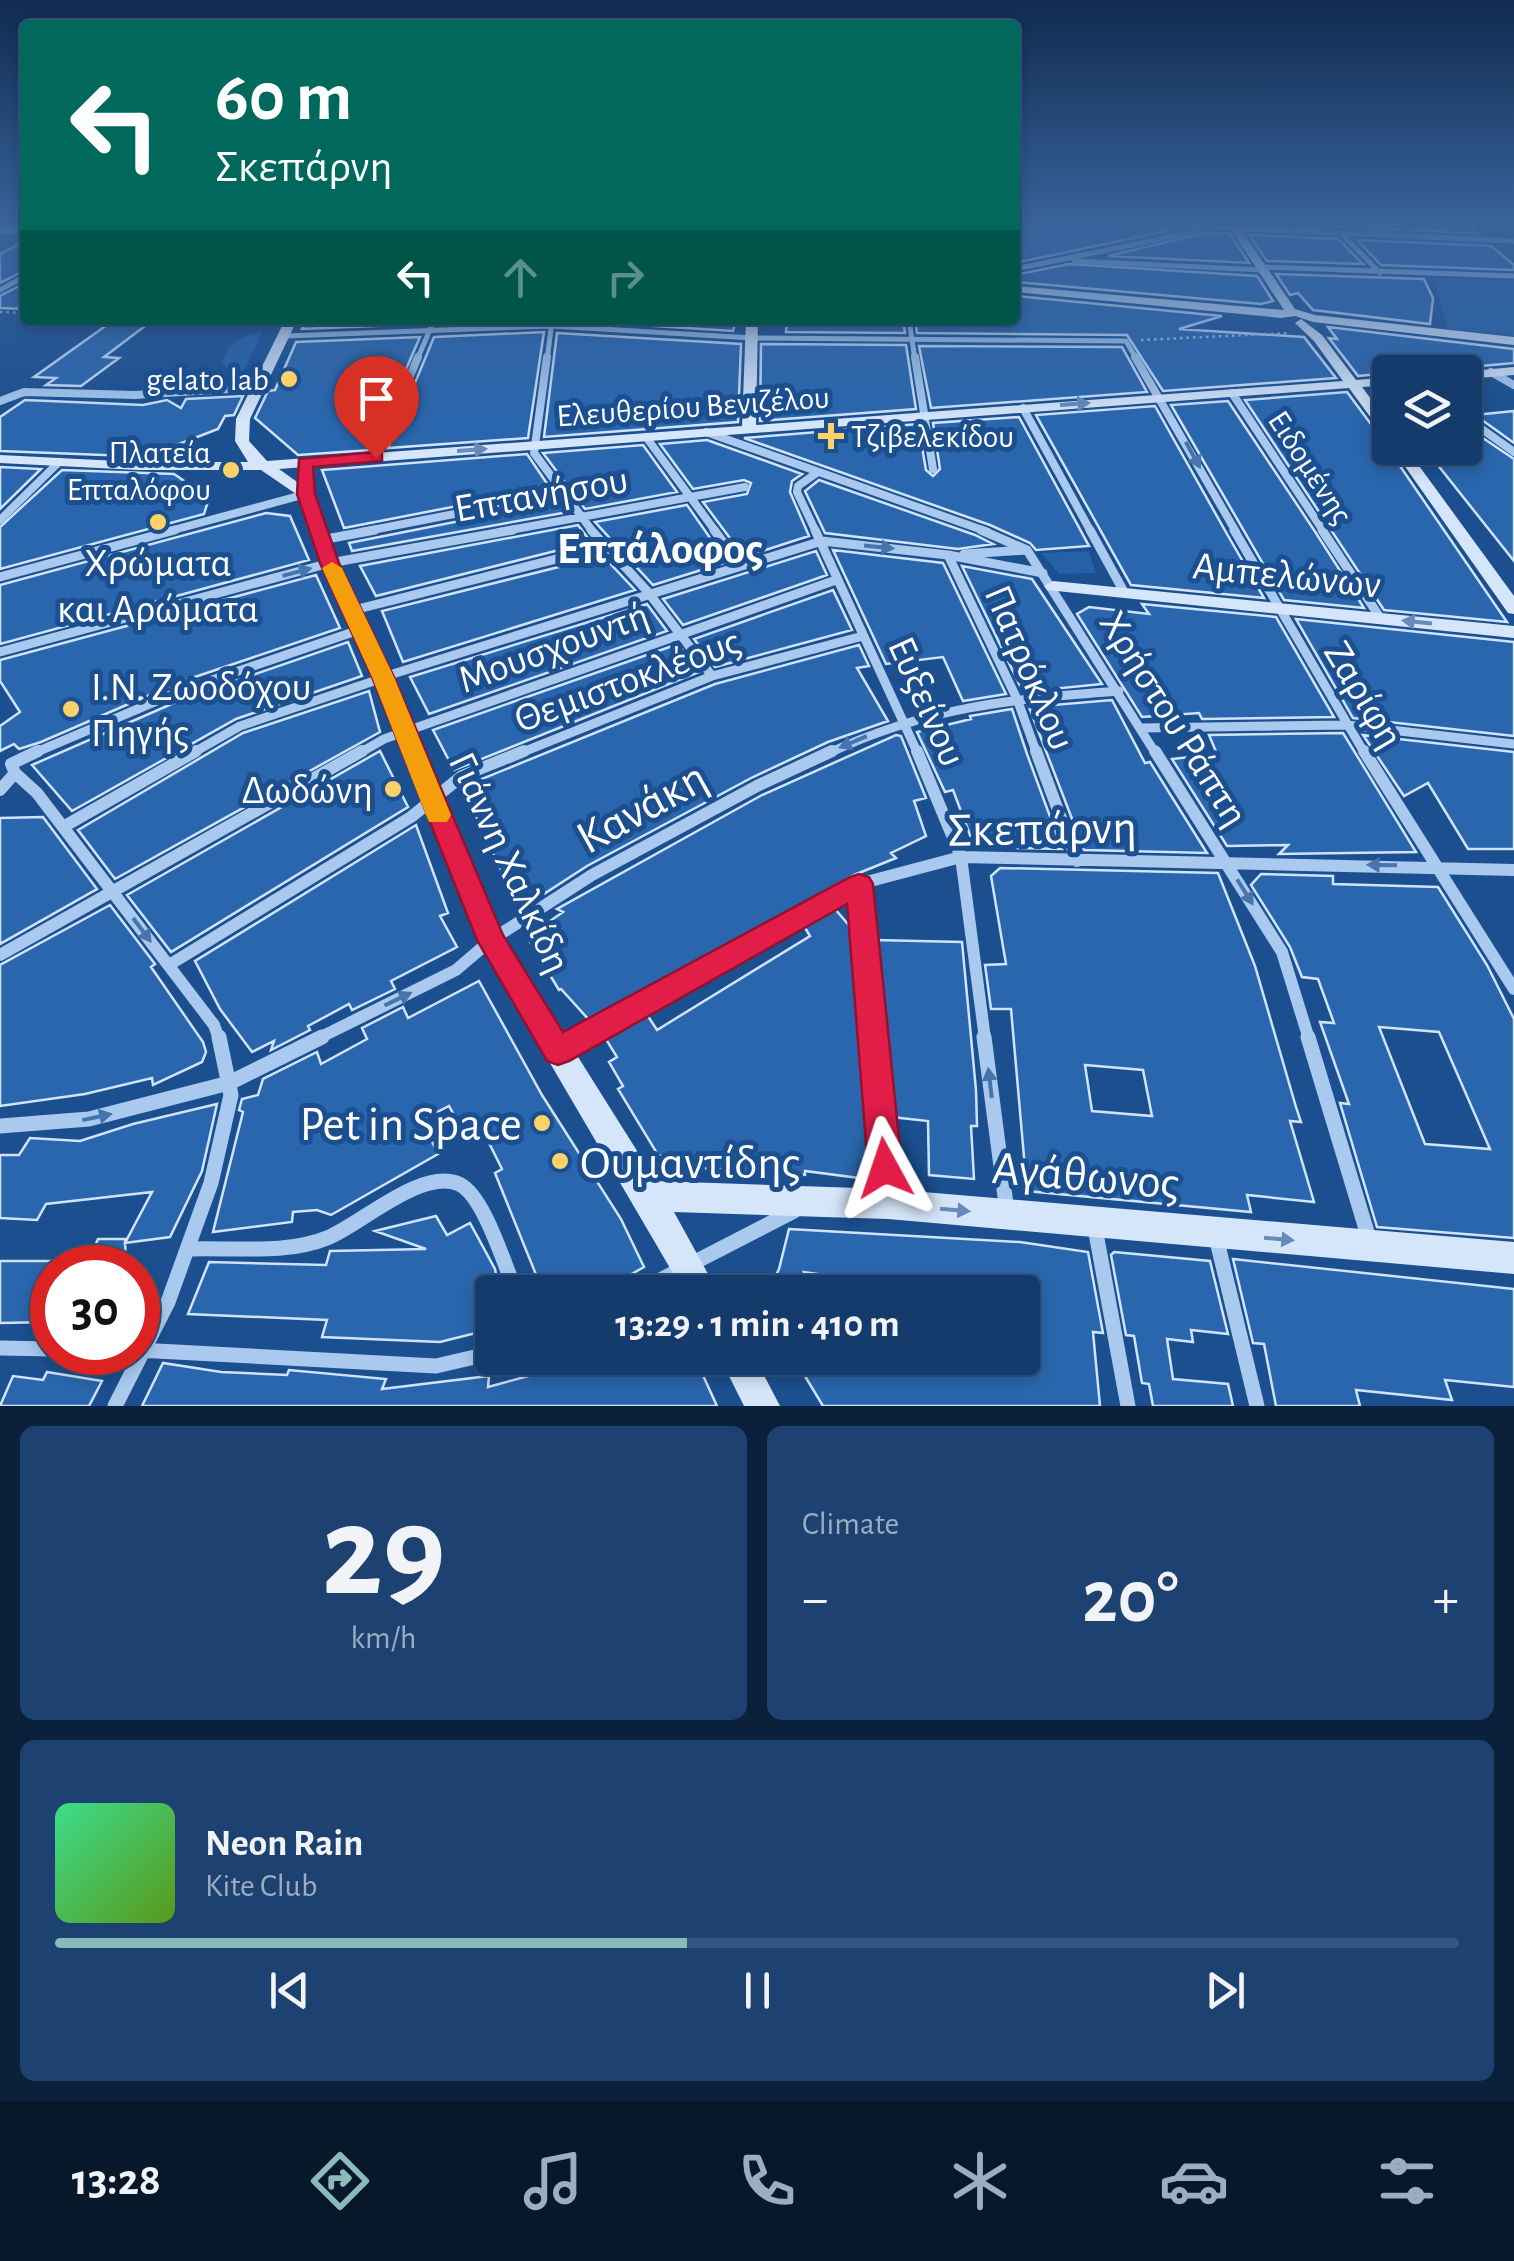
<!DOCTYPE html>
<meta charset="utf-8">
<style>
body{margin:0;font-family:"Alegreya Sans",sans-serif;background:#1d4271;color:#f1f3f6;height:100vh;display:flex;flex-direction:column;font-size:38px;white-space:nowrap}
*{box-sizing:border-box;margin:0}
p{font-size:32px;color:#9dadc1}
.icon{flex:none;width:55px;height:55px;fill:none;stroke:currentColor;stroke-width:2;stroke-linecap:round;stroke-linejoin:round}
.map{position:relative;height:1406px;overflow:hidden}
.sheet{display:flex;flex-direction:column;gap:20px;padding:20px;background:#0b203b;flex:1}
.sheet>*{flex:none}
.guide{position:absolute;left:20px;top:20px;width:1000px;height:305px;border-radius:10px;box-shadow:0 5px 15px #0003,0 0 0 2px #33557e;background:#00695c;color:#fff;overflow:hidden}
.tools{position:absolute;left:1372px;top:355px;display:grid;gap:20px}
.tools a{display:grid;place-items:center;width:110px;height:110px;border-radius:10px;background:#143b6b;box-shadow:0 5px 15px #0003,0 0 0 2px #33557e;font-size:50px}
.speed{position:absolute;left:30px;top:1245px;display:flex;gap:20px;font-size:50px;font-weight:700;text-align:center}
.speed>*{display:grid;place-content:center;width:130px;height:130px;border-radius:50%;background:#143b6b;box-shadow:0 5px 15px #0003,0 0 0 2px #33557e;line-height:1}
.speed .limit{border:15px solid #d22;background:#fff;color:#111}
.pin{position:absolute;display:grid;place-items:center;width:85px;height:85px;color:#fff;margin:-102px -42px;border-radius:50% 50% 50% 0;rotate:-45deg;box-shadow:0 0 10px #0007}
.pin .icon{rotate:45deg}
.me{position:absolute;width:110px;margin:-55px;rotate:355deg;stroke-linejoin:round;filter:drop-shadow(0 0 8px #0008)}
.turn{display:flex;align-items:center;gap:35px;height:210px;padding:0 30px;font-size:45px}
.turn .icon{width:130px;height:130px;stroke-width:2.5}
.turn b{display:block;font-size:70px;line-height:85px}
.lanes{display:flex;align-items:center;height:95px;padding:0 30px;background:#0003;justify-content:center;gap:50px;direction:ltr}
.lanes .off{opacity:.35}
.big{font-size:75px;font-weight:600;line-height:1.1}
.sheet .tile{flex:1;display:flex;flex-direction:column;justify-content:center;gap:15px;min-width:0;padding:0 35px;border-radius:15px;background:#1d4271}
.sheet .dial{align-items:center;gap:0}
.dial b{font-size:130px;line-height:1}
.song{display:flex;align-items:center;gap:30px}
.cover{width:120px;height:120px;border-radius:15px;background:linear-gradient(135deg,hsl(150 70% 55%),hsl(90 70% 35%))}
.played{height:10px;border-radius:5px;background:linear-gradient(90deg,#8bbbb9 45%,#33557e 45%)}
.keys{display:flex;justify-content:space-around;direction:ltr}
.heat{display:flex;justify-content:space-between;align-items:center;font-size:55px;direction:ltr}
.sheet .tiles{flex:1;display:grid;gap:20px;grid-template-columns:1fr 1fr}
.tile:last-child{grid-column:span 2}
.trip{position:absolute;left:475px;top:1275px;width:565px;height:100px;border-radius:10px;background:#143b6b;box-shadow:0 5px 15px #0003,0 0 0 2px #33557e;font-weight:600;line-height:100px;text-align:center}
.tabs{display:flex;height:160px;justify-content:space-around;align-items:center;background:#08182b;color:#9dadc1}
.tabs .icon{width:70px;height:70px}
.tabs .selected{color:#8bbbb9}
.tabs b{font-size:45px;color:#f1f3f6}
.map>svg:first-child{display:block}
</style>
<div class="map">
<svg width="1514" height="1406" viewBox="0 0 1514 1406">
<rect width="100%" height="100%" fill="#1b4f8f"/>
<path fill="#2461a8" d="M1434 278 1514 281V336L1447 329Z
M263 332 238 381 227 382 231 375 222 362C228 342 244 333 263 332Z
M1089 551 1096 573 1059 574 1041 553Z"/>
<path fill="#2a66ad" stroke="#cfe3fa" stroke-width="2.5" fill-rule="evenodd" d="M1015 225 1158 226 1167 231 1015 263Z
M1300 225H1466L1476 233 1342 227Z
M1206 233 1230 234 1249 263 1108 256Z
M1249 235 1338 239 1363 264 1267 261Z
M1357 240 1491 246 1514 265V270L1381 265Z
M25 241V270L0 283V254Z
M1069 264 1257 276 1273 301 1261 304 1015 282V275Z
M1276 274 1424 279 1433 298 1430 324 1313 310 1298 293 1290 295Z
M25 283V309L0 308V296Z
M1015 296 1222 316 1179 329 1304 337 1336 378 1163 391 1127 335 917 333 915 320H1015Z
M114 320H153L104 357 119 358 81 386 46 385 56 378 34 377Z
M307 320H427L425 324 302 329Z
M558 320H736L733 331Z
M787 320H903L905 333 786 332Z
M1328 327 1514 349V363L1460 368 1456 372 1433 369 1358 376 1329 338 1337 339Z
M544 332 528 438 388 448 434 337Z
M557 333 741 344 738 422 544 437Z
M420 337 371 450 298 455 255 418 268 391 275 390 296 342Z
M761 344 906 345 916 409 760 421Z
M919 346 1122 347 1147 392 931 408Z
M1347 392 1382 439 1390 442 1389 450 1507 622 1384 610 1245 400Z
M243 396 234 415 225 416 218 429 166 449 181 458 0 451V417L25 400 143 405 167 400 181 408 186 399Z
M1228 401 1314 530 1364 608 1284 600 1171 405Z
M1155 406 1227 534 1264 598 1131 585 1036 415Z
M1514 411V443L1475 415Z
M1019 417 1089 546 1036 550 1030 543 990 525 744 438 918 424 926 470 933 476 940 469 933 423Z
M1465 426 1514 459V561L1425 449 1416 455 1410 448H1465Z
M707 440 802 474 792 481 790 492 809 536 744 557 703 502 747 494 751 483 744 480 693 489 660 444Z
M643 445 677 492 585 509 543 453Z
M527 454 550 488 344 528 322 470Z
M0 467 41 469 0 509Z
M62 470 174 474 209 498 204 514 0 569V527Z
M819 480 975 535 993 544 958 549 825 533 805 491Z
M560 501 568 512 352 551 349 543Z
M687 505 727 562 653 585 595 522Z
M266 513 290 516 309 560 0 644V585Z
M578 525 591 542 376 596 360 566Z
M833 550 943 563 1006 694 963 701 943 657 886 664Z
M816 551 827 575 683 625 663 599Z
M603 556 635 590 403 662 382 611Z
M962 566 1032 579 1102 684 1023 692Z
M316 575 340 628 177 683 41 742 19 749 14 744 0 751V726L20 712 0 681V660Z
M833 590 852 630 715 667 694 639Z
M647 604 667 631 429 714 410 677Z
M1142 604 1276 617 1334 717 1202 719 1199 713 1142 717 1077 614 1089 607 1149 614Z
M1296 619 1514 642V736L1353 718Z
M348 642 362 676 236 719 72 811 32 765 183 699Z
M678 644 699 672 454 770 433 730Z
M859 645 869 666 857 668 888 721 828 742 753 777 587 866 533 901 512 894 463 788 467 785 715 684Z
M369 691 380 732 115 879 78 830 243 733Z
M1112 700 1145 763 1150 762 1207 853 1084 850 1029 707Z
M1012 709 1027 754 1062 849 1019 848 1025 842 973 843 953 790 945 792 917 732 971 719 970 716Z
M1343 733 1416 852 1279 854 1288 845 1227 846 1172 759 1217 754 1209 735Z
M896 735 901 736 926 798 914 801 926 836 891 853 896 858 854 875 590 1021 561 989 559 990 527 937 563 912 557 909 762 795Z
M1363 735 1514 752V849H1468L1428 783 1404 796Z
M380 751 408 807 171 952 127 895Z
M43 817 97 889 0 944V818Z
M416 825 448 913 440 916 457 947 391 981 395 989 352 1010 349 1004 308 1026 310 1030 271 1050 274 1041 252 1052 220 1009 195 961Z
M1000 868 1218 873 1255 966 1296 1107 1301 1122 1290 1121 1314 1202 1247 1195 1251 1212 1027 1191 1011 1009H991L985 965 1006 964 991 876ZM1085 1065 1143 1070 1152 1116 1092 1111Z
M1261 874 1333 876V884L1438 887 1487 965 1514 1019V1238L1377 1227 1340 1103 1349 1104 1320 1022 1334 1023 1318 979 1302 977 1290 947 1251 885ZM1379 1027 1439 1032 1490 1149 1425 1144Z
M110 905 155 964 151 967 203 1042 206 1052 202 1062 153 1085 152 1078 85 1094 0 1106V965Z
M835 909 853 930 869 1115 867 1179 805 1171V1175L708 1169 658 1155 618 1089 623 1086 609 1062 617 1057 604 1036 646 1013 657 1030 810 936 804 926Z
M874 940 962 942 976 1090 977 1126H971L974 1179 929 1175 928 1121 892 1117Z
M479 981 542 1095 621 1219 644 1267 600 1292H543L495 1173 502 1169 483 1131 467 1139 449 1106 422 1120 438 1154 331 1215 317 1210 293 1212 292 1222 213 1232 243 1112 239 1110 242 1099 258 1095 263 1079 317 1052 321 1064 367 1039 362 1028 403 1007 408 1018Z
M217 1104 202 1171 170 1237 125 1243 152 1192 46 1204 37 1220 0 1218V1155H19L30 1138 80 1141 133 1124Z
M436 1216 447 1235 470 1223 495 1269 500 1292H492V1329L440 1342 322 1337 327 1320 188 1314 209 1262 326 1265 330 1251 426 1249 375 1231Z
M789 1229 1020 1242 1088 1252 1103 1333 1093 1332 1100 1406H823L794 1358H933L937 1363 971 1359 1034 1366 1033 1310 1022 1309V1292H917V1288L804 1272 815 1292H768L779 1269Z
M98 1239H125L126 1268H85Z
M1114 1252 1210 1261 1228 1334 1191 1330 1193 1342 1167 1339 1173 1379 1228 1384 1233 1406H1153L1149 1384 1142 1383 1134 1336 1126 1335 1111 1255Z
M1233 1259 1514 1289V1387L1445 1380 1452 1400 1356 1390 1360 1406H1276L1264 1344 1253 1343Z
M0 1261H52V1322L0 1323Z
M552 1358H560L566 1367 582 1358H695L717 1406H142L163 1363 221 1372 287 1375 289 1370 386 1379 382 1389 489 1376 488 1387 543 1372 541 1364Z
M47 1372 102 1381 89 1406H0L13 1376 43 1380Z"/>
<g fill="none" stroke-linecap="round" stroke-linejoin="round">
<path stroke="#a9c9ee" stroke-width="2.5" stroke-dasharray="2.5 4" stroke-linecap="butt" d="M0 312 25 313
M1141 340 1290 333"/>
<path stroke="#a9c9ee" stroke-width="5" d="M1164 225 1514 241
M1341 233 1380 273
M1074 261 1263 270
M1261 267 1514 276
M1015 269 1200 231
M0 290 25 276
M909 320 915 360
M285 336 551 326 753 338 1126 341 1137 360
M417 360 434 320
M547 360 552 321"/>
<path stroke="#a9c9ee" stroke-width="8" d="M547 357 534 453 593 532
M915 357 933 469
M1135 357 1236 532
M1491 372 1514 385
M1232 393 1324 532
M0 401 24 392 135 395 259 387
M1023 408 1091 532
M1465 417 1514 452
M706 432 988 532
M646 437 716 532
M376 457 418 357
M0 520 59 462
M166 532 306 494
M362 532 562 493
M499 532 745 487
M816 532 797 492 798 486 818 472"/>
<path stroke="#a9c9ee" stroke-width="9" d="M591 530 648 592 712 676
M714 530 740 565
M815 530 918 754
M981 530 1027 550 1156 754
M1090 530 1124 592
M1234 530 1365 754
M1322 530 1381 619
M321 540 375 530
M964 554 1027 550
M948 555 1017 699 1037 754
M0 577 175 530
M350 611 604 547
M0 652 330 563 513 530
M383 677 822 541 948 555 1043 573
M1141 728 1347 725 1514 744
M32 754 180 691 359 630
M191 754 240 726 383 678
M358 754 384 739 836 580
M518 754 712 676 863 636
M827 754C926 707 1011 699 1119 691"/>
<path stroke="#a9c9ee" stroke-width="12" d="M917 751 961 857 985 1039
M1036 751 1077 861
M1155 751 1282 952 1309 1039
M1364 751 1514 989
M15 773 37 793 214 1025 219 1039
M15 773 11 764 38 751
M0 790 15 773
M63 827 196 751
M859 884 873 1039
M0 955 362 751
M169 965 411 817 462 776 524 751
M317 1039 456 970 491 940 592 875 757 786 832 751
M578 1039 859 884 961 857 1514 870"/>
<path stroke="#a9c9ee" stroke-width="15" d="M873 1037 888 1198
M984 1037 1007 1212
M1308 1037 1370 1242
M561 1049 583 1037
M0 1126 89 1119 229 1083 322 1037
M1095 1228 1128 1406
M1216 1237 1257 1406
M189 1249C232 1247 286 1255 327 1238 360 1225 422 1167 459 1184 484 1195 505 1267 516 1292
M637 1292 794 1211
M0 1348 52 1349
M138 1350 436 1366 492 1353
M115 1406 168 1302 211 1183 231 1095 219 1037"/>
<path fill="#d6e6fa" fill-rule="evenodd" d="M1228 225H1238L1295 309 1315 315 1514 337V345L1313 322 1295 316 1281 318 1015 292V286L1284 310Z
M0 227 25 228V234L0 233Z
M285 320H297L250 419 249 441 267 461 742 426 746 320H758L756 425 1343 381 1314 341 1295 323 1301 319 1322 335 1356 380 1390 377V385L1362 387 1390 424V438L1385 437 1349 388 279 469 314 494 339 563 393 677 502 936 656 1181 888 1189 1514 1242V1274L888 1219 674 1212 718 1292H684L478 940 373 677 321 563 299 496 261 470H138L0 463V455L138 462H248L235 441 236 419Z
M1514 367V375L1465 379V372H1460Z
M1392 448H1406L1514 596V614L1508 613Z
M1053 581 1514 626V638L1047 590 1044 586Z
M720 1358H755L780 1406H744Z"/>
</g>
<defs><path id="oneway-solid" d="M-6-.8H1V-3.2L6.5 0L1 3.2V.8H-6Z" transform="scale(2.5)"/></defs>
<g fill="#668bba">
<use href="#oneway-solid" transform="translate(1075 404) rotate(-4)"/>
<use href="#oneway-solid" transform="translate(472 450) rotate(-4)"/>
<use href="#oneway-solid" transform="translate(1417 622) rotate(-174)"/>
<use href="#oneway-solid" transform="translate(955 1210) rotate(5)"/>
<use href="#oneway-solid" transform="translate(1279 1239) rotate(5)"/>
</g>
<g fill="#4674ac">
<use href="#oneway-solid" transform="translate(1193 455) rotate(61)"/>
<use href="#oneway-solid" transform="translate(879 547) rotate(6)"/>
<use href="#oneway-solid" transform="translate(297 572) rotate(-15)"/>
<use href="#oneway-solid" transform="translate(853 742) rotate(157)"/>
<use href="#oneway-solid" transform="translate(1382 865) rotate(-179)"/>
<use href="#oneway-solid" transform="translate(1245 892) rotate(58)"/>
<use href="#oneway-solid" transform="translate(142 930) rotate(53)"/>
<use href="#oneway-solid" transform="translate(398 999) rotate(-26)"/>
<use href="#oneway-solid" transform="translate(990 1083) rotate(-97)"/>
<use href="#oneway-solid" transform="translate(97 1117) rotate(-12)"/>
</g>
<linearGradient id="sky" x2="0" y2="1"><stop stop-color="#0f2b4f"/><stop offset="0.53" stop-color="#39639b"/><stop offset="1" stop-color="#39639b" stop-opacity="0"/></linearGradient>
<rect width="1514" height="422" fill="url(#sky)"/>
<path fill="#e11d48" stroke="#92132f" stroke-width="2.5" d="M376 452 382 454V461L313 467 315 494 339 563 394 677 503 935 563 1032 850 877 859 874 869 877 873 884 902 1168 897 1180 885 1185 873 1180 868 1168 847 904 569 1061 558 1065 547 1061 477 940 372 677 320 563 297 494 299 459Z"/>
<path fill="#f59e0b" d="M332 562 342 568 394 677 451 815 447 822H429L426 815 372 677 322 568Z"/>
<g fill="#ffd166" stroke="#1b4f8f" stroke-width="4">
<circle cx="289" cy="379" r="10"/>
<path d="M826 421h10v10h10v10h-10v10h-10v-10h-10v-10h10z"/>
<circle cx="231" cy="470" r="10"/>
<circle cx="158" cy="522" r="10"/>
<circle cx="71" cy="709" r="10"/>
<circle cx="393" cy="789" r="10"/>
<circle cx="542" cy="1123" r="10"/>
<circle cx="560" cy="1161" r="10"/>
</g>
<g text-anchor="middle" stroke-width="10" stroke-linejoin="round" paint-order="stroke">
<g font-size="32" fill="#fff" stroke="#1b4f8f" text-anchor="end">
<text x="269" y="390">gelato lab</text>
<text x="851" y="447" text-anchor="start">Τζιβελεκίδου</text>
<text x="211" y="463">Πλατεία<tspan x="211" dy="37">Επταλόφου</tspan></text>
</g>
<g font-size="32" fill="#fff" stroke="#1b4f8f">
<text transform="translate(693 406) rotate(-4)" y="11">Ελευθερίου Βενιζέλου</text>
<text transform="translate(1311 467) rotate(57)" y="11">Ειδομένης</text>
</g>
<g font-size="40" fill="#fff" stroke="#1b4f8f">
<text transform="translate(541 493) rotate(-10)" y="14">Επτανήσου</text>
<text transform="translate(1287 574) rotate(6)" y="14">Αμπελώνων</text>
<text transform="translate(553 646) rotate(-20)" y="14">Μουσχουντή</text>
<text transform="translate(1031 667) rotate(67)" y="14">Πατρόκλου</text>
<text transform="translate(627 679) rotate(-20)" y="14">Θεμιστοκλέους</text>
<text transform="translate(1365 694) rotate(59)" y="14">Ζαρίφη</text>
<text transform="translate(928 701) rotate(66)" y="14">Ευξείνου</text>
<text transform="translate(1175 718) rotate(58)" y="14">Χρήστου Ράπτη</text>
<text transform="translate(511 862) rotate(65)" y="14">Γιάννη Χαλκίδη</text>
</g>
<g font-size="40" fill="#fff" stroke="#1b4f8f">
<text x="158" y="576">Χρώματα<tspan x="158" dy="46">και Αρώματα</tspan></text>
<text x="91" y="700" text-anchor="start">Ι.Ν. Ζωοδόχου<tspan x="91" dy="46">Πηγής</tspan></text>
<text x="373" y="803" text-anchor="end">Δωδώνη</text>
</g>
<g font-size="45" font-weight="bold" fill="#fff" stroke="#1b4f8f">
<text x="660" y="563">Επτάλοφος</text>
</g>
<g font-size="48" fill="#fff" stroke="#1b4f8f">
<text transform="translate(641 806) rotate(-29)" y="17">Κανάκη</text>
<text transform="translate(1042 827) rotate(-1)" y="17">Σκεπάρνη</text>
<text transform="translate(1086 1174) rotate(5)" y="17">Αγάθωνος</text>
</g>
<g font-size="48" fill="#fff" stroke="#1b4f8f" text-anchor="end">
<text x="522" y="1140">Pet in Space</text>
<text x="580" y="1178" text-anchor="start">Ουμαντίδης</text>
</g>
</g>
</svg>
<div class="tools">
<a><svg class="icon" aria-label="layers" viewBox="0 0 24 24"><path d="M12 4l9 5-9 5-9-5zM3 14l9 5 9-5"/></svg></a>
</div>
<div class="speed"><div class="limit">30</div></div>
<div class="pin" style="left:376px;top:458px;background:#d93025"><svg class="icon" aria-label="arrive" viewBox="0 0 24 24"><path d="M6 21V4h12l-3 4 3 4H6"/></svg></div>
<svg class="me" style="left:885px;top:1168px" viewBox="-20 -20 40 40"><path d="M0-17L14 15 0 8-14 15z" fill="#e11d48" stroke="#fff" stroke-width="4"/></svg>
<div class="trip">13:29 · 1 min · 410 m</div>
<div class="guide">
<div class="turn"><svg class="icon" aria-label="left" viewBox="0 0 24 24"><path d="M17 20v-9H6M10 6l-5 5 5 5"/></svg><div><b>60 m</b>Σκεπάρνη</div></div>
<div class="lanes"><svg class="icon" aria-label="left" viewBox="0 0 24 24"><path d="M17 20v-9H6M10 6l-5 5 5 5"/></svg><svg class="icon off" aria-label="ahead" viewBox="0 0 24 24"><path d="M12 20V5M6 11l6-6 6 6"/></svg><svg class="icon off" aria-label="right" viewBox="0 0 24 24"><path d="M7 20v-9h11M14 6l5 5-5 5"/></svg></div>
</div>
</div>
<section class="sheet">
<div class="tiles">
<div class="tile dial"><b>29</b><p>km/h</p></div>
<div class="tile"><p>Climate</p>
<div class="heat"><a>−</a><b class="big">20°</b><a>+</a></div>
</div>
<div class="tile">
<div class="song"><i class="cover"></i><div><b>Neon Rain</b><p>Kite Club</p></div></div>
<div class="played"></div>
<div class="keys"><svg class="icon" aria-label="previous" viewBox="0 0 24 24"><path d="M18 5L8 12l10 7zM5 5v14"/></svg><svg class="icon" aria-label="pause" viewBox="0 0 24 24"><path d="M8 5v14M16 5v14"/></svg><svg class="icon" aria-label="next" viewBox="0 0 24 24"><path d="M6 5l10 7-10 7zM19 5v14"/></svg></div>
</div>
</div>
</section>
<nav class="tabs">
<b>13:28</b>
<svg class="icon selected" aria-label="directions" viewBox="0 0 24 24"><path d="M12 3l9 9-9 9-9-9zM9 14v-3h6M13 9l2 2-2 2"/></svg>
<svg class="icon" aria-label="music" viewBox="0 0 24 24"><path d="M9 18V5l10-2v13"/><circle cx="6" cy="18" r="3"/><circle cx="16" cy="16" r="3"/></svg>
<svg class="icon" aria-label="phone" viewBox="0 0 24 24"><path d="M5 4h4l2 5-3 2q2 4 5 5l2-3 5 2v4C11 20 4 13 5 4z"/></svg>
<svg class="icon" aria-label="climate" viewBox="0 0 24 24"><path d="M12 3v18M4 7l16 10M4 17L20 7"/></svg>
<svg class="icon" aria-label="car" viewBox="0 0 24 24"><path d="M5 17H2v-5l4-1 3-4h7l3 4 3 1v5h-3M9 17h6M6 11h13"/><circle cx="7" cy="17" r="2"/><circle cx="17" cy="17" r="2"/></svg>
<svg class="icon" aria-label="filters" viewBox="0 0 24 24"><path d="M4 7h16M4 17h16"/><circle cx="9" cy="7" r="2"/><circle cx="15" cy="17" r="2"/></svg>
</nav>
